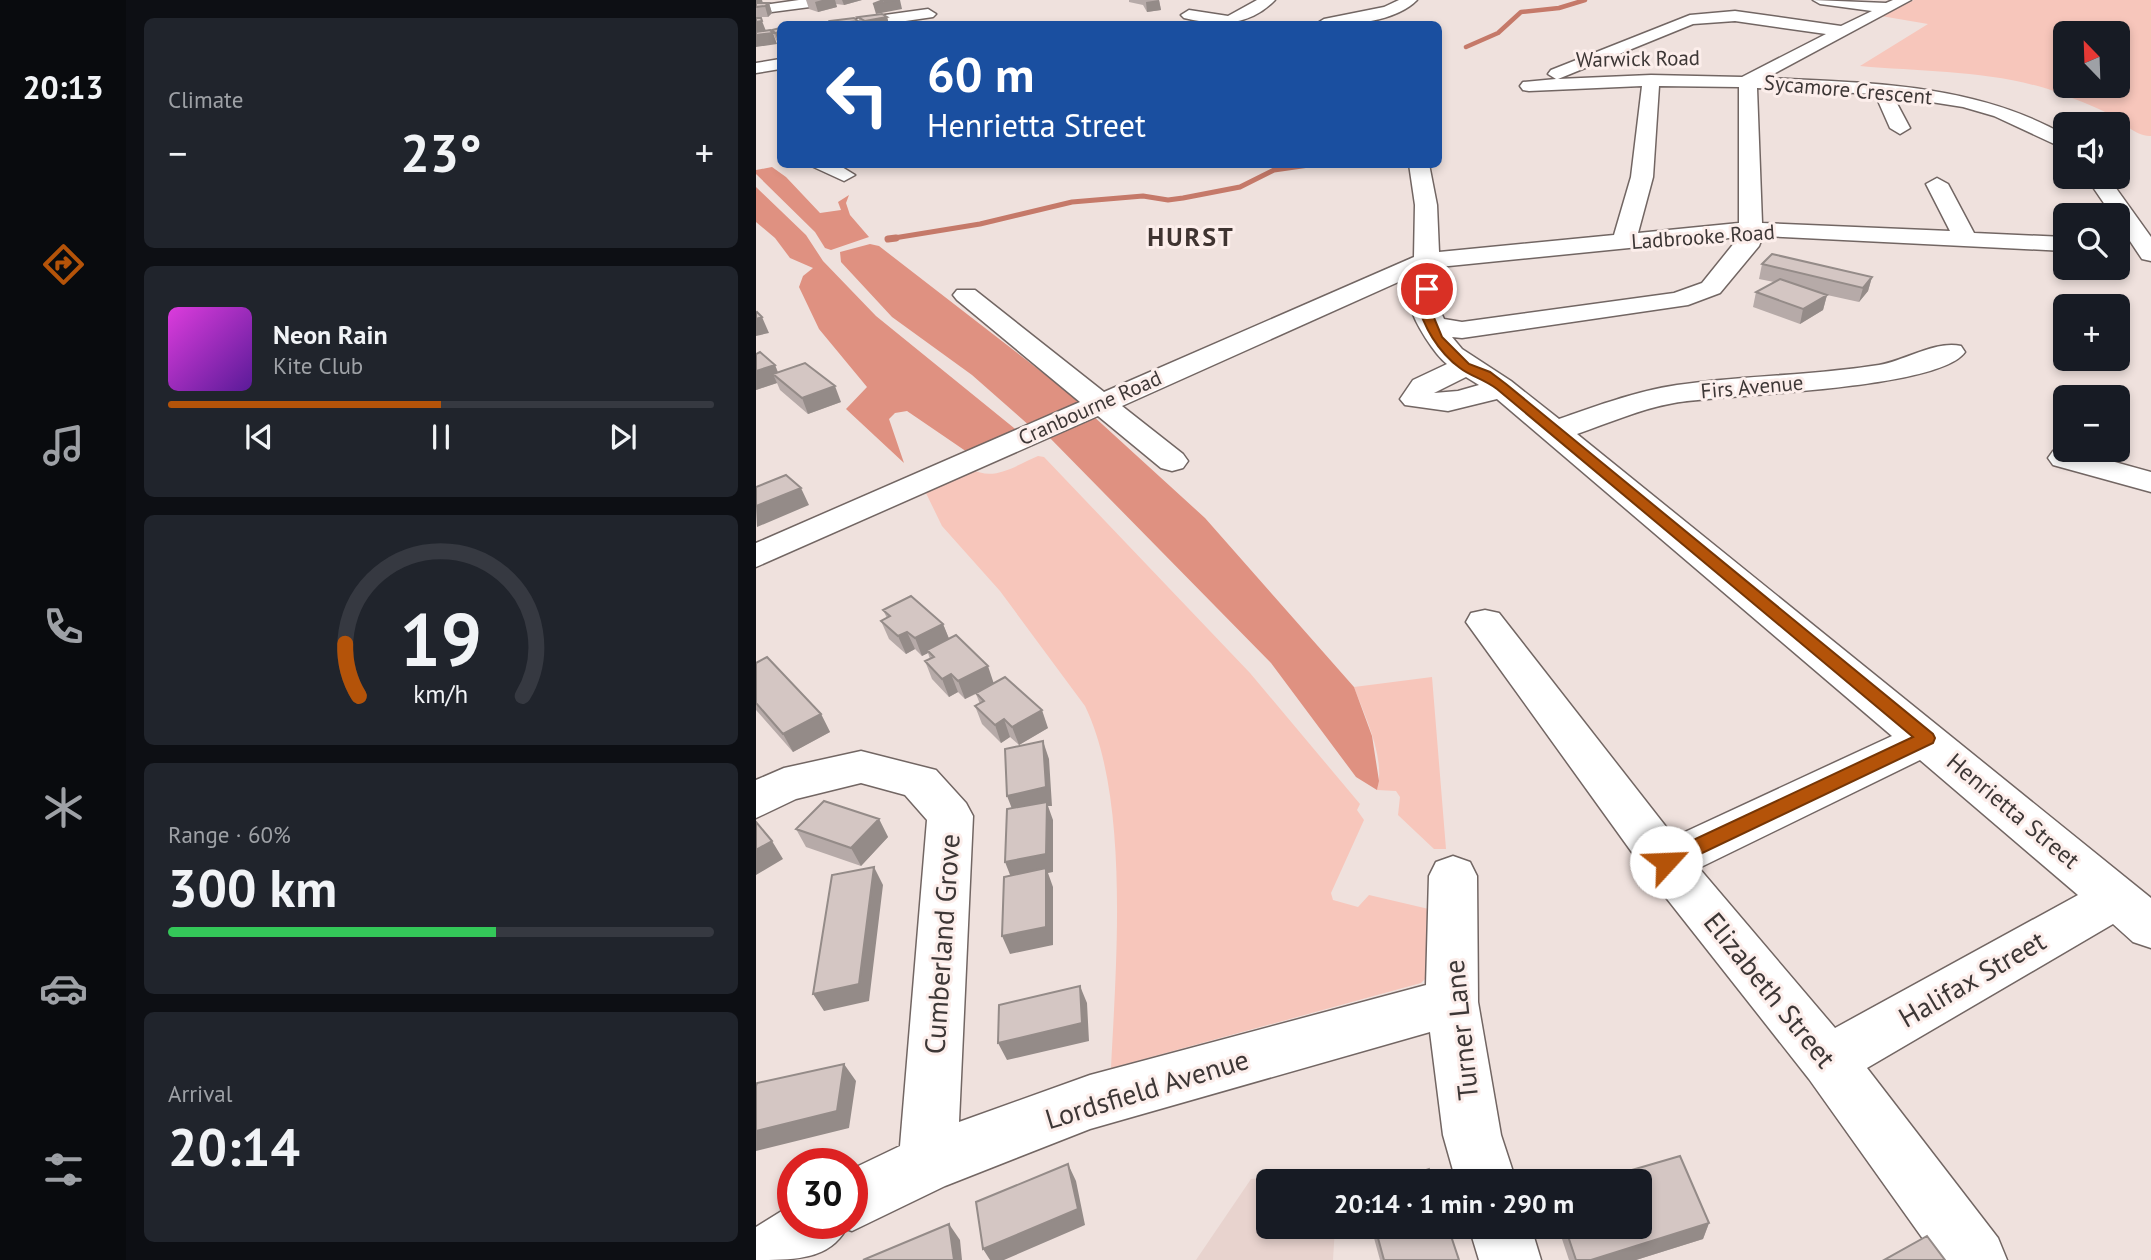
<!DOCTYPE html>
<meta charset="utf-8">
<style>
body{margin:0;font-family:"PT Sans",sans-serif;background:#20242c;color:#f1f3f6;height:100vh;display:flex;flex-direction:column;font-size:26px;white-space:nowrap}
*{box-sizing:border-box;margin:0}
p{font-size:23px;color:#9ea1a6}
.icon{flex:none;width:38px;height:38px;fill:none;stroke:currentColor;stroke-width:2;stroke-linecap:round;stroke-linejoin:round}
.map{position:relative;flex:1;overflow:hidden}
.sheet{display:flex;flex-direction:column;gap:18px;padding:18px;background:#0d0f14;width:630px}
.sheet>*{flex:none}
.banner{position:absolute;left:21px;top:21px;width:665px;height:147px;border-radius:10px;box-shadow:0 4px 10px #0003;background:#1a4fa0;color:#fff;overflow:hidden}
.needle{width:46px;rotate:337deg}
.fabs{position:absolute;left:1297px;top:21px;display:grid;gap:14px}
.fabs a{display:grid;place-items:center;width:77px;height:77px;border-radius:10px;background:#171b24;box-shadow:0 4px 10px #0003;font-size:35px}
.speed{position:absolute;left:21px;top:1148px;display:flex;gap:14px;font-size:35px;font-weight:700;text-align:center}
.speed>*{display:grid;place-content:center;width:91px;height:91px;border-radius:50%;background:#171b24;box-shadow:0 4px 10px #0003;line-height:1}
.speed .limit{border:10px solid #d22;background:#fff;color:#111}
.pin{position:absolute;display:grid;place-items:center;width:60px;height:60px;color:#fff;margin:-30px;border:4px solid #fff;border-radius:50%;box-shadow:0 2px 7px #0007}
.me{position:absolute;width:77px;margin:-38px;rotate:65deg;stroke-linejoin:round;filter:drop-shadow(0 0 5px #0008)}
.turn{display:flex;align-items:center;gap:24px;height:147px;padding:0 35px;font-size:32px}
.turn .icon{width:91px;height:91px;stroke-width:2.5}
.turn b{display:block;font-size:49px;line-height:60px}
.big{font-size:52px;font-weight:600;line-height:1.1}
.sheet .card{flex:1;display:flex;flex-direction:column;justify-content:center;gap:10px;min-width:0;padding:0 24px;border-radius:10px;background:#20242c}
.sheet .dial{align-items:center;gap:0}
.dial svg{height:182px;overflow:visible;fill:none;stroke:#363941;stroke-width:7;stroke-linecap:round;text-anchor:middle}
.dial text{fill:#f1f3f6;stroke:none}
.song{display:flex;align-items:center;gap:21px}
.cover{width:84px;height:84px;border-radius:10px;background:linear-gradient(135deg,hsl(300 70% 55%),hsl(270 70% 35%))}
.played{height:7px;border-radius:4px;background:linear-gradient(90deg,#b45309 50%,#363941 50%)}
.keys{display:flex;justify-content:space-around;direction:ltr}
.heat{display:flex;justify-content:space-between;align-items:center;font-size:38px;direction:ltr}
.charge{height:10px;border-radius:5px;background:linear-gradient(90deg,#34c759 60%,#363941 0)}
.trip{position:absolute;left:500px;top:1169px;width:396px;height:70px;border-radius:10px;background:#171b24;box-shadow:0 4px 10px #0003;font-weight:600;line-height:70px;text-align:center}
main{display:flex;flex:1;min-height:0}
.dock{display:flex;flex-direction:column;width:126px;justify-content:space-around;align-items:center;background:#090b0e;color:#9ea1a6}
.dock .icon{width:49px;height:49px}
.dock .on{color:#b45309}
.dock b{font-size:32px;color:#f1f3f6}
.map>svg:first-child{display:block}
</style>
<main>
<nav class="dock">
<b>20:13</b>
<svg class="icon on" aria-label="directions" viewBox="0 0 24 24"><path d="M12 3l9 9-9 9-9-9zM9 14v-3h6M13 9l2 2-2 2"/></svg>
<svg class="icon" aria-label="music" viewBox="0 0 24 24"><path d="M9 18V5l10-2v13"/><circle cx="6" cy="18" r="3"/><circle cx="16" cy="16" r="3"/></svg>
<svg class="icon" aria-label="phone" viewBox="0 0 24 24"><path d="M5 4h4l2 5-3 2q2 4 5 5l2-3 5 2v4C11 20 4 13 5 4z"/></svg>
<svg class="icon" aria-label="climate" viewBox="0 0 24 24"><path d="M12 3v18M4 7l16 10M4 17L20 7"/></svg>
<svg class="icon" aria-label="car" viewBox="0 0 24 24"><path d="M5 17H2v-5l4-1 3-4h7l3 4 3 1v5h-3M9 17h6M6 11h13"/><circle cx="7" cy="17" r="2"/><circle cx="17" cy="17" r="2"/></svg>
<svg class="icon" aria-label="filters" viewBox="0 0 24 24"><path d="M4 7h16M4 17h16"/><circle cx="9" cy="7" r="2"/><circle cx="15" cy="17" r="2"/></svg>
</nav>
<section class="sheet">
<div class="card"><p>Climate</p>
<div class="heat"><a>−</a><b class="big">23°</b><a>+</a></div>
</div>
<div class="card">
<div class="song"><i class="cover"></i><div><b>Neon Rain</b><p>Kite Club</p></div></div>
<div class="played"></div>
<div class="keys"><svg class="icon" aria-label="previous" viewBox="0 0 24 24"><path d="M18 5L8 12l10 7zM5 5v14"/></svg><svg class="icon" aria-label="pause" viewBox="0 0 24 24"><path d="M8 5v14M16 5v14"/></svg><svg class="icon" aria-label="next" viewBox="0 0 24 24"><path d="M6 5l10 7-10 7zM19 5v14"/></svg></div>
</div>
<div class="card dial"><svg viewBox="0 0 100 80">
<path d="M14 69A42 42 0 1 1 86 69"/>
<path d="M14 69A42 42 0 0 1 8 46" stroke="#b45309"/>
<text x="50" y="56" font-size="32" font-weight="700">19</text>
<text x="50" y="72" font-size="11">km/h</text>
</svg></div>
<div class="card"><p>Range · 60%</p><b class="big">300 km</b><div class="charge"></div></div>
<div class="card"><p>Arrival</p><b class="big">20:14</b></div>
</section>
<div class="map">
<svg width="1395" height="1260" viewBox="0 0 1395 1260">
<rect width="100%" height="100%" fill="#efe1dd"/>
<path fill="#e8d3ce" d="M582 1172V1181H513V1227H579L577 1260H440L495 1179Z"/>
<path fill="#f7c6bb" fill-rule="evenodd" d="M1158 0H1395V136C1380 137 1366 121 1353 114 1338 106 1319 99 1303 93 1241 70 1169 72 1104 66L1172 24 1125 16ZM1309 33H1362V86H1309Z
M282 456 288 457 494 673 604 804 601 810 608 820 575 893 577 900 602 907 613 895 677 910 679 969 665 983 355 1068C360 966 374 799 329 706L244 591 186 526 168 489 215 469C239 482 260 465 282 456Z
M676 677 690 849H678L642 815 644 797 640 791 621 790C630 758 609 717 598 687Z"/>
<path fill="#df9181" d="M16 167 30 177 64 213 85 210 82 202 93 195 90 203 94 215 113 237 75 250 69 248 59 232 0 174V170Z
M0 187 50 235 67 261 120 316 263 432 214 454 151 411 139 413 133 419 148 463 90 409 111 387 63 329 43 287 47 276 57 268 34 258 19 238 0 222Z
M114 244 123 246 326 403 275 427 216 375 136 317 85 262 84 252Z
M335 414 449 518 598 687 616 736 623 781 621 790 600 777 515 663 291 435Z"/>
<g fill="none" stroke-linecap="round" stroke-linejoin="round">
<path stroke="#c57969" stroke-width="4.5" d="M710 47 742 33 765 12 803 8 829 0"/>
<path stroke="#c57969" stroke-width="5" d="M132 239 224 224 316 202 387 196 412 200 427 198 484 187 518 170 560 164"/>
<path stroke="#c57969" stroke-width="7" d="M132 239 140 238"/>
<g stroke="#726663" stroke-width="3">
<path id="minor" d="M43 0H84L77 4 0 14V6Z
M501 0H519C493 27 461 26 428 18L425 15 433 10 472 16Z
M643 0H661C640 22 589 27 560 24L568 19 628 7Z
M1057 0 1130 3 1137 0H1155L1010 78C1112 83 1217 83 1309 135V149L1238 116 1207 107 1137 96 1154 128 1144 134 1134 128 1119 94 1001 88 1006 223 1194 231 1170 184 1181 178 1192 184 1218 233 1309 237V251L1007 236 1003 246 964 293 932 305 706 338 696 337 706 349 755 381 803 419C841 406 880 391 921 385 988 375 1056 376 1123 365 1148 361 1180 340 1205 346L1209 352C1183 390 970 394 918 403 884 409 853 423 821 434L1395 898V948L1377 942 1357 924 1111 1068 1242 1238 1251 1260H1182L1053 1079 893 876 710 622 715 613 729 610 743 613 918 837 1136 736 741 399 692 411 649 405 644 399 657 380 691 364C679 355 658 322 655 308 653 298 658 286 658 275L366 406 427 454 432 461 427 468 416 471 405 468 342 416 0 567V543L324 402 201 300 197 295 201 290H219L348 392 658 257 659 205 653 164H673L681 205 683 252 858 235 875 177 886 86 773 91 767 90 764 86 767 82 800 79 792 74 795 70 934 15 979 11 1085 26 1116 11 1064 4ZM979 21 1070 34 986 77 895 75 802 79 937 24ZM903 86 983 87V223L882 233 897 177ZM983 237 946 283 918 293 706 322 688 319 681 304 683 267ZM710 377 723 385 702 391 678 393ZM1164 760 1322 895 1079 1028 943 868Z
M172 9 180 14 177 17 129 24H92L100 19Z
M24 59V69L0 73V63Z
M51 164H81L99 175 88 181Z
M1330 177H1352L1395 237V261L1386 259 1362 223V215H1356Z
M1308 448 1395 472V492L1297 465 1292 458 1297 451Z
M105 751 180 770 210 803 217 816 203 1122 334 1075 670 985 673 876 680 862 697 856 714 862 721 876 722 1002 745 1135 760 1181H700L687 1135 674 1032 334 1129 189 1186 96 1231 90 1229C73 1260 37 1260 0 1260V1227L37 1204V1223H96V1169L144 1146 171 820 149 795 105 783 40 799 0 818V780L28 768Z
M713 1227H775L785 1260H723Z"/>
</g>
<use href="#minor" fill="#fff" fill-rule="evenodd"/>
</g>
<path fill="#b6aaa8" d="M0 0 7 3H13L16 13 12 17H0Z
M50 0H106L88 5 80 4 81 7 62 12 53 9Z
M373 0H403L405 10 391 12 387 5 373 2Z
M102 17H131L133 24H104Z
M24 28 23 43 20 40 16 30Z
M1006 264 1116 277 1112 291 1103 302 1071 295 1067 310 1044 324 997 307 1000 292 1018 282 1003 279Z
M0 354 19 365 22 372 85 402 52 414 24 390 21 383 0 390Z
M127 610 187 624 193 639 238 683 292 728 263 745 254 737 245 743 226 724 219 706 224 704 220 694 209 699 202 692 193 697 176 679 169 661 174 659 172 653 166 656 159 649 150 654 133 639 125 621 131 618Z
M0 663 65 714 74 732 37 752 0 710Z
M123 819 132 837 105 866 50 847 40 829Z
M953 1223 947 1239 880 1260H813L802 1227H884Z
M615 1227H692L703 1260H624Z"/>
<path fill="#948b88" d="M0 0H6L7 3 0 5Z
M66 0H79L81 7 62 12 59 2Z
M86 0H106L88 5Z
M140 0H144L146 9 120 14 117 4Z
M403 0 405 10 391 12 390 2Z
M13 3 16 13 12 17 9 6Z
M131 17 133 24H110L109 21Z
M6 21 10 31 0 33V22Z
M102 21 103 24H77Z
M24 32V43H23L19 33Z
M17 33 21 44 0 47V35Z
M1116 277 1112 291 1103 302 1107 288Z
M1071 295 1067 310 1044 324 1047 309Z
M6 317 13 333 0 336V319Z
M19 365 25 381 17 374 21 383 0 390V371Z
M79 386 85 402 52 414 46 398Z
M45 488 53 505 1 527 0 506Z
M187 624 194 641 171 650 172 653 166 656 159 638Z
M151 632 159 649 150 654 142 636Z
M232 666 238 684 209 699 202 681Z
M195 674 202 692 193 697 186 679Z
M286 710 292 728 263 745 256 727Z
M65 714 74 732 37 752 27 734Z
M248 719 254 737 245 743 239 725Z
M287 741 293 759 296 806H292L297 820V872L292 873 297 887V945L254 954 246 936 256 880 249 862 258 814 251 796Z
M123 819 132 837 105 866 95 848Z
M16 841 27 859 0 875V850Z
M118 867 127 885 113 1001 68 1011 57 994Z
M324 986 331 1003 333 1041 251 1060 242 1043Z
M88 1064 100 1081 93 1128 0 1151V1131Z
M312 1164 320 1181 329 1225 248 1260H234L227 1249Z
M953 1223 947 1239 880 1260H835Z
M193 1224 204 1240 206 1260H198Z"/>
<path fill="#d4c6c3" stroke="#948b88" stroke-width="2" d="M127 0H140L117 4Z
M0 3H13L9 6 0 7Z
M126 14 131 17 109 21 102 17Z
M0 18H5L6 21 0 22Z
M98 18 102 21 77 24 74 21Z
M70 22 72 24H50Z
M24 28V32L19 33 16 30Z
M14 30 17 33 0 35V32Z
M1016 254 1116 277 1107 288 1006 264Z
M1024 279 1071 295 1047 309 1000 292Z
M1 312 6 317 0 319V313Z
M4 352 19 365 0 371V354Z
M49 363 79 386 46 398 17 374Z
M30 475 45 488 0 506V487Z
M155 596 187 624 159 638 151 632 142 636 125 621 134 616 127 610Z
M200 635 232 666 202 681 195 674 186 679 169 661 178 657 171 650Z
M11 657 65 714 27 734 0 703V663Z
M249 677 286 710 256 727 248 719 239 725 219 706 228 701 220 693Z
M287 741 290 787 251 796 249 749Z
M68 801 123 819 95 848 40 829Z
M291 802 290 854 249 862 251 809Z
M0 822 16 841 0 850Z
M118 867 103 984 57 994 76 875Z
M290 868V927L246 936 248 877Z
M324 986 326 1023 242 1043 243 1005Z
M88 1064 81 1111 0 1131V1086L1 1083Z
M924 1156 953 1223 835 1260H820L809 1227H884V1181H838Z
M312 1164 322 1209 227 1249 220 1202Z
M673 1169 677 1181H638Z
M193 1224 198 1260H107Z
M619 1227H692L703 1260H628Z
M1171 1236 1189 1260H1128Z"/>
<path fill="#b45309" stroke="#753606" stroke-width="2" d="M668 287 677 289 671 301 686 337 713 364 734 372 750 384 1177 734 1179 738 1177 743 917 867H903L900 862 903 856 1157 737 741 389C728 379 714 376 704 368 682 352 667 326 661 301Z"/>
<g text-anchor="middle" stroke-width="6" stroke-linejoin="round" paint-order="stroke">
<g font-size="21" fill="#3d3736" stroke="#fceeeb">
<text transform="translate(882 59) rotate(-1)" y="7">Warwick Road</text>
<text transform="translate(1092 90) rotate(5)" y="7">Sycamore Crescent</text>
<text transform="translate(947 237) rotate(-4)" y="7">Ladbrooke Road</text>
<text transform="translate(996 387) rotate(-5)" y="7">Firs Avenue</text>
<text transform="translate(334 408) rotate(-24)" y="7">Cranbourne Road</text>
</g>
<g font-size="24" fill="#3d3736" stroke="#fceeeb">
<text transform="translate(1257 811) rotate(40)" y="8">Henrietta Street</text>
</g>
<g font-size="26" font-weight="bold" letter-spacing="2" fill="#3f3431" stroke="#fceeeb">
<text x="435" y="246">HURST</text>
</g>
<g font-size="28" fill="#3d3736" stroke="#fceeeb">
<text transform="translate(186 944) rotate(-86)" y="10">Cumberland Grove</text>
<text transform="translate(1216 979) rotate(-30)" y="10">Halifax Street</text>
<text transform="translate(1014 990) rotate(51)" y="10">Elizabeth Street</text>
<text transform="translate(705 1030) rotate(-96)" y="10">Turner Lane</text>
<text transform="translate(391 1089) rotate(-17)" y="10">Lordsfield Avenue</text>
</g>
</g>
</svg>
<div class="fabs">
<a><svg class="needle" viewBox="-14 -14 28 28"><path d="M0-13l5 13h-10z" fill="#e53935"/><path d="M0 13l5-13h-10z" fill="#9ea1a6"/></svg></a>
<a><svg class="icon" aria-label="sound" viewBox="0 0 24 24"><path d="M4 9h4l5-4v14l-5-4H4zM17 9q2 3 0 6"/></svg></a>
<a><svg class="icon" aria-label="search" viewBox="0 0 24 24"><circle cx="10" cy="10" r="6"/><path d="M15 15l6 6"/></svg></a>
<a>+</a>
<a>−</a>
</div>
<div class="speed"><div class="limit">30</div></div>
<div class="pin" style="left:671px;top:289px;background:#d93025"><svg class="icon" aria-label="arrive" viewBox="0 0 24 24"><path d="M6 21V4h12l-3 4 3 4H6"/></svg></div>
<svg class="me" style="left:910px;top:862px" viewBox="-20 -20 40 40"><circle r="19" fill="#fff"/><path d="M0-13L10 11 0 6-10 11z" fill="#b45309"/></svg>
<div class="trip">20:14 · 1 min · 290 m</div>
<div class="banner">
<div class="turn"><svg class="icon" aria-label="left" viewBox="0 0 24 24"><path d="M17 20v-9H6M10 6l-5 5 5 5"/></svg><div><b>60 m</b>Henrietta Street</div></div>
</div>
</div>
</main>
